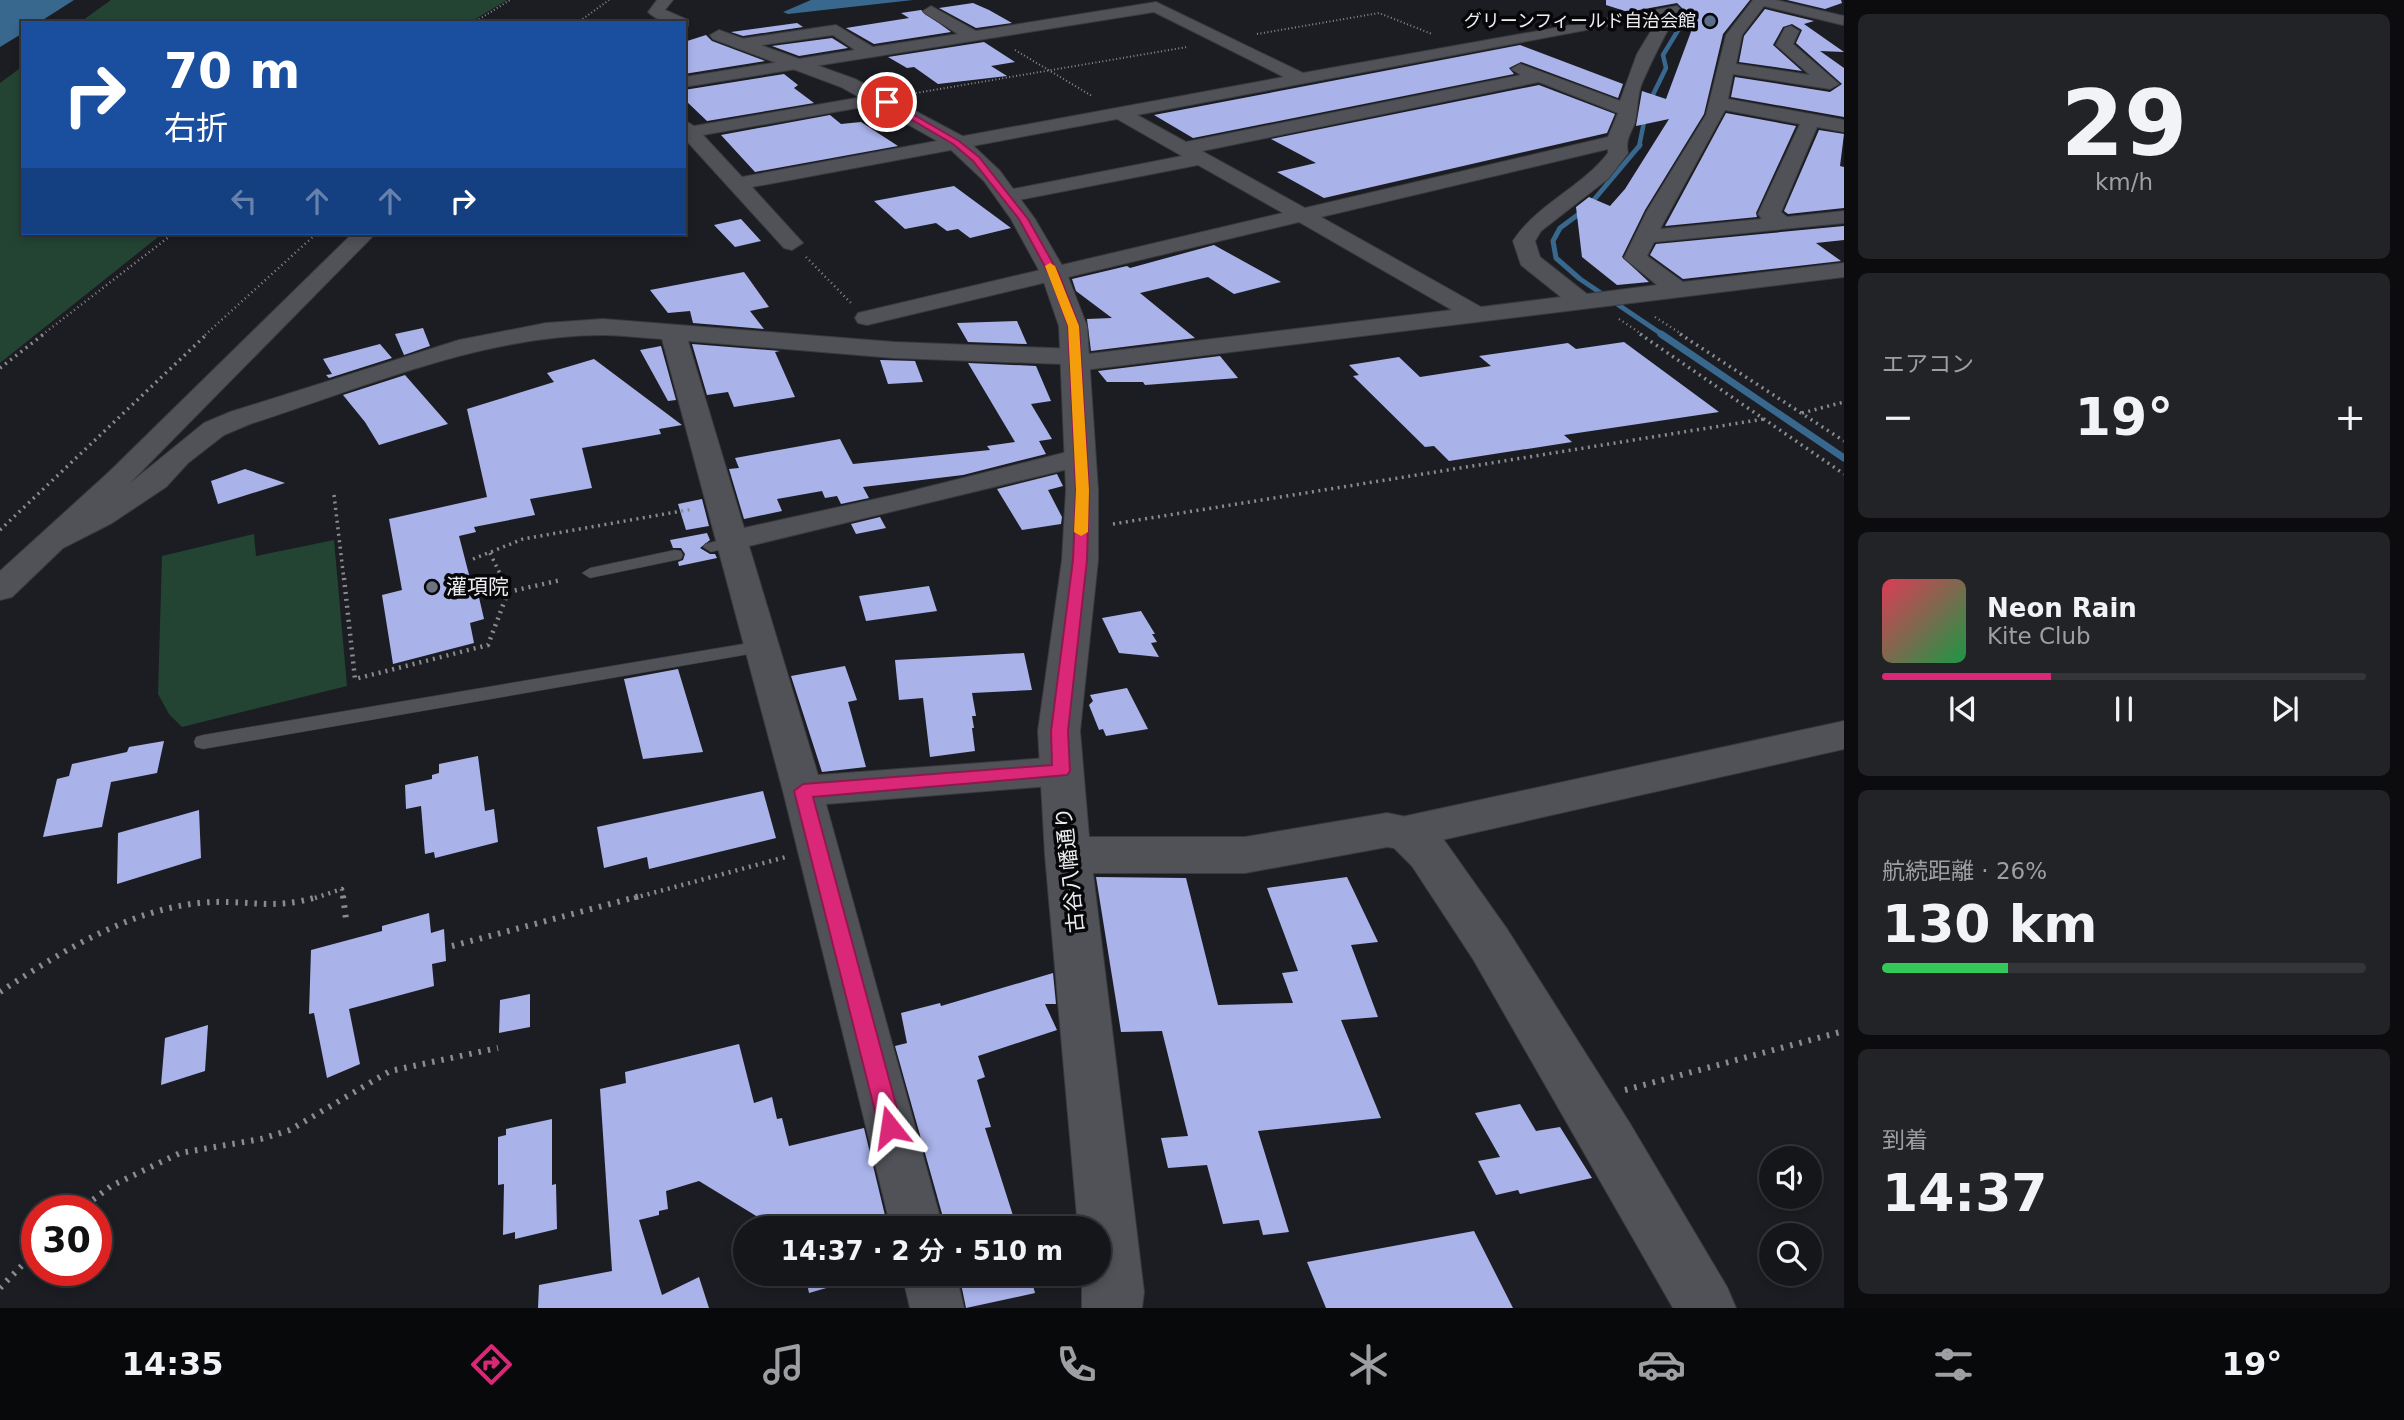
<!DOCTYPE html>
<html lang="ja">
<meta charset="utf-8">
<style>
body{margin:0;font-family:"DejaVu Sans","Noto Sans JP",sans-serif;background:#222327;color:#f1f3f6;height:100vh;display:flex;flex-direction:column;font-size:26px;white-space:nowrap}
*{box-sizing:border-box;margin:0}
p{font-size:23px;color:#9d9fa2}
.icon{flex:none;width:38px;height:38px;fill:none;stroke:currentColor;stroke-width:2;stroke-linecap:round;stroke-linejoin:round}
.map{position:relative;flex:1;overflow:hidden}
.sheet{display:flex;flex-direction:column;gap:14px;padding:14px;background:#0c0c0e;width:560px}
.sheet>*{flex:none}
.hud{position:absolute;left:21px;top:21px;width:665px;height:214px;border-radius:0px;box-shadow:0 4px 10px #0003,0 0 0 2px #343539;background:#1a4fa0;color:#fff;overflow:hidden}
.tools{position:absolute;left:1759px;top:1146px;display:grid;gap:14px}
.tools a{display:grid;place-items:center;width:63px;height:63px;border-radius:50%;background:#15161a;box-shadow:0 4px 10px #0003,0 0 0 2px #343539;font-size:35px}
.speed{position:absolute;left:21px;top:1195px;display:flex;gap:14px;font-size:35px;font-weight:700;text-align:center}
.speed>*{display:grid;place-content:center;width:91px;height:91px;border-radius:50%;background:#15161a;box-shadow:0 4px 10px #0003,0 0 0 2px #343539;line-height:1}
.speed .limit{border:10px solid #d22;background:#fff;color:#111}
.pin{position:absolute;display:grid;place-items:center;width:60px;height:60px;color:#fff;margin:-30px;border:4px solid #fff;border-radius:50%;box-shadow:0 2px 7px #0007}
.me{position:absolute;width:77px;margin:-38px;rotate:345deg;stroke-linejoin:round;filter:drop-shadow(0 0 5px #0008)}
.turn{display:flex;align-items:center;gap:24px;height:147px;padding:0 28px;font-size:32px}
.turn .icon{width:91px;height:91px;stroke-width:2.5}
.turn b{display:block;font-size:49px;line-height:60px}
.lanes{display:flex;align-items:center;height:66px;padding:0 28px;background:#0003;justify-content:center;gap:35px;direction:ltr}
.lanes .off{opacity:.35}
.big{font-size:52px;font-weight:600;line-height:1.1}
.sheet .card{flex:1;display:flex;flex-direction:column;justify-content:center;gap:10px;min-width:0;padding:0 24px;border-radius:10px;background:#222327}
.sheet .dial{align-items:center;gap:0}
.dial b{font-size:91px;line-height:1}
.song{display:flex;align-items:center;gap:21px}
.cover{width:84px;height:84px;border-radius:10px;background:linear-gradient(135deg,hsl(350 70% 55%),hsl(140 70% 35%))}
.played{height:7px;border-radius:4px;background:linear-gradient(90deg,#db2777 35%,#343539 35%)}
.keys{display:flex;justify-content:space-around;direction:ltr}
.heat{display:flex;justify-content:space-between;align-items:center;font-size:38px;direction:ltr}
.charge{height:10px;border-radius:5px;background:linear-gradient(90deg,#34c759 26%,#343539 0)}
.trip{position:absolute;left:733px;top:1216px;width:378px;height:70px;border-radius:35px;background:#15161a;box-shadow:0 4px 10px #0003,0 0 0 2px #343539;font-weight:600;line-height:70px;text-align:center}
.tabs{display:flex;height:112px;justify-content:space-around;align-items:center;background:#08090a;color:#9d9fa2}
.tabs .icon{width:49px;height:49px}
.tabs .active{color:#db2777}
.tabs b{font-size:32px;color:#f1f3f6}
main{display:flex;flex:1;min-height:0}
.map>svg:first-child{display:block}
</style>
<main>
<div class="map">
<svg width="1844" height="1308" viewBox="0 0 1844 1308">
<rect width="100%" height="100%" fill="#1c1d22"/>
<path fill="#234433" d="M111 0H507L469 23H79Z
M23 66V233H163L0 363V83Z
M254 534 256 556 334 540 347 686 182 727 169 714 158 694 162 556Z"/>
<path fill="#39688e" d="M0 0H74L38 23H23V33L0 47Z
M811 0H913L788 14 783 12Z"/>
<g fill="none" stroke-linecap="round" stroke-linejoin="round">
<path stroke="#39688e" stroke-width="4.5" d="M1639 147 1647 107 1666 68 1663 55 1694 4 1690 0"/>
<path stroke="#39688e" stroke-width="5" d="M1640 145 1587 208 1560 228 1553 241 1556 258 1580 279 1663 335"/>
<path stroke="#39688e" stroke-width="7" d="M1661 334 1844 458"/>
</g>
<path fill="#a9b3ea" d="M1606 0H1750L1723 34 1704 114 1645 210 1622 257 1649 282 1617 285 1582 257 1576 207 1589 197 1610 206 1625 189 1669 119 1636 126 1642 91 1666 99 1695 21 1674 25 1683 9 1677 3 1628 12 1606 5Z
M1787 0H1841L1842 3 1825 9Z
M973 3 989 10 1012 23 976 28 939 8Z
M1765 9 1814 21 1804 24 1844 52 1820 51 1844 68V117L1731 97 1735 77 1830 92 1842 84 1796 43 1802 30 1792 24 1783 27 1773 45 1802 71 1739 62 1744 36Z
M921 10 951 32 874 44 846 28 909 18 901 13Z
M797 23 803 27 743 36 731 32Z
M706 35 712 41 765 61 684 74V42Z
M832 38 848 48 799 56 772 46Z
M984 42 1015 62 991 66 1007 76 938 84 914 67 907 68 888 57Z
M1520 45 1623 84 1618 98 1521 62 1509 68 1514 74 1193 138 1154 115Z
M784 74 798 85 794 88 814 103 707 121 684 99V90Z
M1539 85 1615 114 1607 133 1324 198 1277 172 1316 163 1271 139Z
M1726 113 1796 126 1756 213 1757 217 1665 226Z
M830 115 841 124 861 122 898 146 755 172 721 135Z
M1819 130 1844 134 1840 166 1844 167V208L1788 214 1784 211Z
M954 186 1011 228 970 238 958 229 947 231 936 223 905 229 874 201Z
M741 219 761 241 735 247 714 225Z
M1844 226V240L1816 243 1841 261 1683 279 1650 255 1656 244Z
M1214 245 1281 282 1234 294 1208 277 1140 293 1195 338 1091 351 1087 319 1112 318 1076 291 1072 279 1127 266 1130 268Z
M744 272 769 307 750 311 764 329 693 323 690 311 668 313 650 290Z
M1017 321 1027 344 968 342 957 323Z
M423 328 430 346 404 355 395 334Z
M1624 342 1719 412 1564 435 1572 442 1449 461 1434 446 1425 447 1353 376 1359 375 1349 365 1399 357 1420 377 1491 366 1479 356 1568 343 1576 349Z
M380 344 392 358 329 378 326 375 332 374 323 359Z
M692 344 780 351 775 352 795 397 734 407 728 392 707 395Z
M661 346 676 400 668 401 640 350Z
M1220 356 1238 378 1145 385 1143 382H1107L1098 371Z
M594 359 682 425 659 429 661 434 582 448 592 488 530 499 535 515 474 527 476 532 459 536 474 594 478 593 484 619 470 623 474 643 393 664 382 595 402 590 389 519 487 497 467 409 554 382 547 373Z
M880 360 915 361 923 382 888 384Z
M968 363 1036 366 1051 401 1031 404 1052 439 1039 441 1046 454 963 475 863 487 869 498 841 504 837 496 825 498 822 491 777 499 782 511 744 519 729 469 739 468 735 458 840 439 853 464 990 450 987 446 1015 442Z
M405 375 448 424 379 445 365 422 343 395Z
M245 469 285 483 218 504 211 481Z
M1057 474 1063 486 1048 490 1062 517 1061 524 1022 530 997 489Z
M702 499 709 526 686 530 678 504Z
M880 517 886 528 856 534 851 524Z
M707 533 710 540 700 548 710 554H715L717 558 679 566 678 562 683 560 685 554 681 548H673L670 540Z
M929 586 937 611 866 621 859 596Z
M1141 611 1155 634H1152L1157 642 1151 643 1159 657 1119 653 1102 618Z
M1024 653 1032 690 972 693 976 716H972L974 728H972L975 751 930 757 923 698 899 700 895 660Z
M845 666 857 700 848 702 866 767 822 772 791 676Z
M678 669 703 752 643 759 624 679Z
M1127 688 1148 729 1106 736 1103 729 1099 730 1089 705 1093 701 1090 695Z
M164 741 157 773 111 782 102 827 43 837 57 779 69 776 72 764 127 752 129 747Z
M478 756 485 811 494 809 498 842 435 858 434 852 425 854 421 806 406 809 405 785 432 779V775L439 773V764Z
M763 791 776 838 649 869 647 857 604 868 597 827Z
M199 810 201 858 117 884 118 833Z
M1096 877 1186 878 1218 1005 1293 1003 1282 973 1298 971 1267 888 1347 877 1378 942 1351 945 1378 1017 1341 1020 1381 1118 1258 1131 1289 1232 1263 1235 1259 1220 1223 1224 1207 1165 1168 1168 1161 1138 1188 1136 1162 1031 1121 1032Z
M429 913 431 933 444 929 446 961 432 964 434 986 349 1009 360 1064 327 1078 314 1013 309 1014 311 950 382 931V926Z
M1053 973 1056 1004H1045L1057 1030 978 1056 985 1077 977 1080 991 1127 985 1128 1017 1228H946L895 1046 907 1043 901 1013 940 1003 941 1006Z
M530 994V1027L499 1033 500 1000Z
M208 1025 205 1071 161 1085 165 1038Z
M739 1044 754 1103 772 1097 777 1119 782 1118 789 1146 864 1128 888 1228H769L774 1227 699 1181 666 1191 668 1209 659 1211V1215L639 1220 662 1295 699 1277 709 1308H538L539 1285 612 1271 600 1089 626 1083 625 1072Z
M1520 1104 1536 1131 1560 1127 1592 1178 1520 1194 1518 1190 1496 1195 1478 1161 1500 1157 1475 1113Z
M552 1119V1185L556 1184 557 1229 515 1239V1232L503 1235 504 1184 498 1185V1137L506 1135V1129Z
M1474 1231 1513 1308H1326L1307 1262Z
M805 1274H875L809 1293Z
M959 1274H1030L1035 1293 966 1308Z"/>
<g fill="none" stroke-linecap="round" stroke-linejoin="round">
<g stroke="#393a3d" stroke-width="1">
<path id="service" d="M732 537 740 542 738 545 711 552 703 547 705 544Z
M675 550 681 551 683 555 681 559 590 578 582 573 590 568Z
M761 641 770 647 767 651 203 749 196 747 194 742 196 737 203 735Z"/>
</g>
<g stroke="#393a3d" stroke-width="2">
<path id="minor" d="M657 0H673L665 10 688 20V26L684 27V23C671 23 658 22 648 12Z
M1753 0H1776L1844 16 1843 25 1764 6 1742 35 1736 64 1810 75 1776 45 1785 28 1791 26 1799 31 1793 44 1839 84 1830 89 1733 74 1728 99 1844 120V132L1817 127 1781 212 1787 217 1844 211V223L1654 242 1647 256 1683 282 1844 263V277L1076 371 1064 364 894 358 688 341 744 528 903 493 1079 449 1089 452 1094 458 1089 464 749 546 818 775 1061 757 1075 761 1080 771 1075 781 1061 785 826 804 943 1228H891L783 791 662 339C642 338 622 335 603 335 484 335 362 388 250 424L224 435 188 463 166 487 112 523 63 548 12 597 0 600V571L109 472 353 233H376L129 484 204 423 230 412 459 340 546 323 603 319 894 342 1077 349 1088 354 1452 310 1299 222 867 325 858 323 855 318 858 313 1283 213 1198 165 1008 202 997 196 1008 190 1182 156 1117 119 752 187 803 243 792 250 784 248 684 138V120L694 126 880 94 889 99 880 104 703 135 742 177 1284 77 1154 12 684 87V77L855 50 833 35 740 48 734 46V40L836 25 873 47 958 34 926 14 923 11 931 6 976 31 1156 2 1303 73 1677 6 1680 9C1665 34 1653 58 1642 83 1637 95 1638 109 1635 122 1631 134 1625 139 1628 153L1609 178 1541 231 1535 241 1540 257 1587 294 1657 285 1624 258 1647 211 1706 115 1726 35ZM1660 16 1637 54 1620 101 1520 64 1511 69 1521 75 1186 142 1137 115ZM1539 82 1618 113 1608 137 1305 208 1202 151ZM1725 110 1800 124 1758 214 1762 219 1660 229ZM1608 149V153C1581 188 1537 204 1513 241L1521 265 1561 297 1481 307 1321 217Z
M1844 721V749L1406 848 1392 843 1386 832 1392 821 1406 816Z
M902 1274H956L964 1308H910Z"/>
</g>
<g stroke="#393a3d" stroke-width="2">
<path id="tertiary" d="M719 30 855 79 964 137 1000 171 1035 219 1067 274 1087 326 1098 490V560L1080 731 1089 837H1245L1387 813 1422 820 1444 840 1507 929 1629 1122 1727 1287 1736 1308H1673L1473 959 1412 866 1394 848 1387 847 1245 873H1093L1144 1292 1142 1308H1082V1274H1099V1228H1078L1045 855 1038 731 1062 560 1066 490 1059 326 1041 274 1011 219 984 181 948 147 841 87 713 39 710 35Z"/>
</g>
<path stroke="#8a8b8f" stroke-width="2" stroke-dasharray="1 2.5" stroke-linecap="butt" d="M473 23 510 0
M577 23 609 0
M1257 34 1379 13 1432 34
M1015 50 1092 96
M916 93 1187 47"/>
<path stroke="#8a8b8f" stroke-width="2.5" stroke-dasharray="1 3.5" stroke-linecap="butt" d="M806 257 851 303
M1655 317 1683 335
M1619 319 1643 335
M42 335 174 233
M205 335 317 233"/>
<path stroke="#8a8b8f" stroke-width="3.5" stroke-dasharray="2 4.5" stroke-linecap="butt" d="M1640 334 1844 474
M1680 334 1844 441
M0 368 44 334
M1802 413 1844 402
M334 495 344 580
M1113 524 1764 419
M0 530 207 334
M490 553 503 580
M473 559 523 539 693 509"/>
<path stroke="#8a8b8f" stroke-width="4.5" stroke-dasharray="2 5" stroke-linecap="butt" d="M344 578 355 679 488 645 508 592 502 578
M508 592 561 580
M315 898 342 889 343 898
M634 898 786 857"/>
<path stroke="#8a8b8f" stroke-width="6" stroke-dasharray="2.5 7" stroke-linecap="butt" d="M343 896 346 919
M452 946 640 896
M0 992C59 953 126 911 199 903 245 898 271 912 320 896
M1625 1090 1844 1031
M78 1211 111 1186 180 1153 261 1139 290 1130 390 1071 498 1048
M0 1288 37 1250"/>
<use href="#service" fill="#515258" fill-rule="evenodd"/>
<use href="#minor" fill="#515258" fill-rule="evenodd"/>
<use href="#tertiary" fill="#515258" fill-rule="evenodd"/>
</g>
<path fill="#db2777" stroke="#8e194d" stroke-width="2" d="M885 101H890L959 141 979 157 1028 219 1059 274 1079 326 1089 490 1087 560 1068 731 1070 771 1067 775 813 797 902 1127 898 1135 890 1138 882 1135 879 1127 794 791 803 784 1052 765 1051 731 1073 560 1076 490 1068 326 1049 274 1019 219 973 161 953 144 885 104Z"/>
<path fill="#f59e0b" d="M1050 263 1055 266 1079 326 1089 490 1088 532 1081 536 1074 532 1076 490 1068 326 1045 266Z"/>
<circle fill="#5c6f8a" stroke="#070709" stroke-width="2.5" cx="1710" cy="21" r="7"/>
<circle fill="#6b7280" stroke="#070709" stroke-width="2.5" cx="432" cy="587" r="7"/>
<g text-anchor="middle" stroke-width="7" stroke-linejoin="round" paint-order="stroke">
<g font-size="18" fill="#ecedf0" stroke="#070709" text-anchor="end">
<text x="1696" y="27">グリーンフィールド自治会館</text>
</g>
<g font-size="21" fill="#ecedf0" stroke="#070709" text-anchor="start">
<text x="446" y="594">灌項院</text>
</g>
<g font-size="21" fill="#ecedf0" stroke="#070709">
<text transform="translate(1070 870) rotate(-96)" y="7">古谷八幡通り</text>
</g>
</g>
</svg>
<div class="tools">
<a><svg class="icon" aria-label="sound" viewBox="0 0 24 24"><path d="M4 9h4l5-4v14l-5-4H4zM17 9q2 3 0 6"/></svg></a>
<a><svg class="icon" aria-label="search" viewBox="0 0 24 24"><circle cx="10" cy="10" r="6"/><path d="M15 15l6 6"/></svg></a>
</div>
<div class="speed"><div class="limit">30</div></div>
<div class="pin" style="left:887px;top:102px;background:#d93025"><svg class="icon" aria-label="arrive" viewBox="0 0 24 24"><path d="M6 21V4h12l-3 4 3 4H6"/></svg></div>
<svg class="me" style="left:890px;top:1127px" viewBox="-20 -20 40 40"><path d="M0-17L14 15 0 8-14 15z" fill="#db2777" stroke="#fff" stroke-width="4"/></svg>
<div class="trip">14:37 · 2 分 · 510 m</div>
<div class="hud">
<div class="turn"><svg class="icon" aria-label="right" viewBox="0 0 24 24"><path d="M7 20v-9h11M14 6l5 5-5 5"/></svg><div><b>70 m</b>右折</div></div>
<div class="lanes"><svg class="icon off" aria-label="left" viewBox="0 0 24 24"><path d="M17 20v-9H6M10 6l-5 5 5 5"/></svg><svg class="icon off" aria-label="ahead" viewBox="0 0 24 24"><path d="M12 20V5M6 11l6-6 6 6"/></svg><svg class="icon off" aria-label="ahead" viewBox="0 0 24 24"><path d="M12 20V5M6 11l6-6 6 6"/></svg><svg class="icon" aria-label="right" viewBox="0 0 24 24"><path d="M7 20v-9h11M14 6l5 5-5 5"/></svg></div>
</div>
</div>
<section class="sheet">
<div class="card dial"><b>29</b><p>km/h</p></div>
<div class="card"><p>エアコン</p>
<div class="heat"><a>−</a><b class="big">19°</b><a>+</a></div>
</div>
<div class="card">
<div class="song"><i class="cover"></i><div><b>Neon Rain</b><p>Kite Club</p></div></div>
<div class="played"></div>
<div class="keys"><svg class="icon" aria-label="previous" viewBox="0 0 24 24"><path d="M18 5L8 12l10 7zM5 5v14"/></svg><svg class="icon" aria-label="pause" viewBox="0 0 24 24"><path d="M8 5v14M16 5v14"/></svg><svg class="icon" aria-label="next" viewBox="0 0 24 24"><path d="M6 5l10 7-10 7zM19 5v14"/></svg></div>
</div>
<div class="card"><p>航続距離 · 26%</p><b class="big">130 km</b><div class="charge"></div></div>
<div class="card"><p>到着</p><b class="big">14:37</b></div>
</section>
</main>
<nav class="tabs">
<b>14:35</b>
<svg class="icon active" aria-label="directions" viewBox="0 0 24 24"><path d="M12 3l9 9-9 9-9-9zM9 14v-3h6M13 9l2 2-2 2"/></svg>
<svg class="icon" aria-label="music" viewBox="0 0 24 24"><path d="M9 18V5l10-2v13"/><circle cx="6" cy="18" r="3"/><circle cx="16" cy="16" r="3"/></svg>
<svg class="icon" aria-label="phone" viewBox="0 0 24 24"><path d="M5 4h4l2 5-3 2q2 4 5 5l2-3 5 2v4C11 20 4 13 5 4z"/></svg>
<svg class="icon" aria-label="climate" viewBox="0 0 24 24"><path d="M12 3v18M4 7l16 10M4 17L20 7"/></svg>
<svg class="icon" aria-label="car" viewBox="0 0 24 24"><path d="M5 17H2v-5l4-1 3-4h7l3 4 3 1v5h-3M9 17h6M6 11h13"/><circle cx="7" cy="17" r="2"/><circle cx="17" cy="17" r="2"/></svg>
<svg class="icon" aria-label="filters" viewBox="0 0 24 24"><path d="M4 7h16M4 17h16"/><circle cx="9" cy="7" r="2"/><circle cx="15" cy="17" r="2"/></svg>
<b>19°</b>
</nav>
